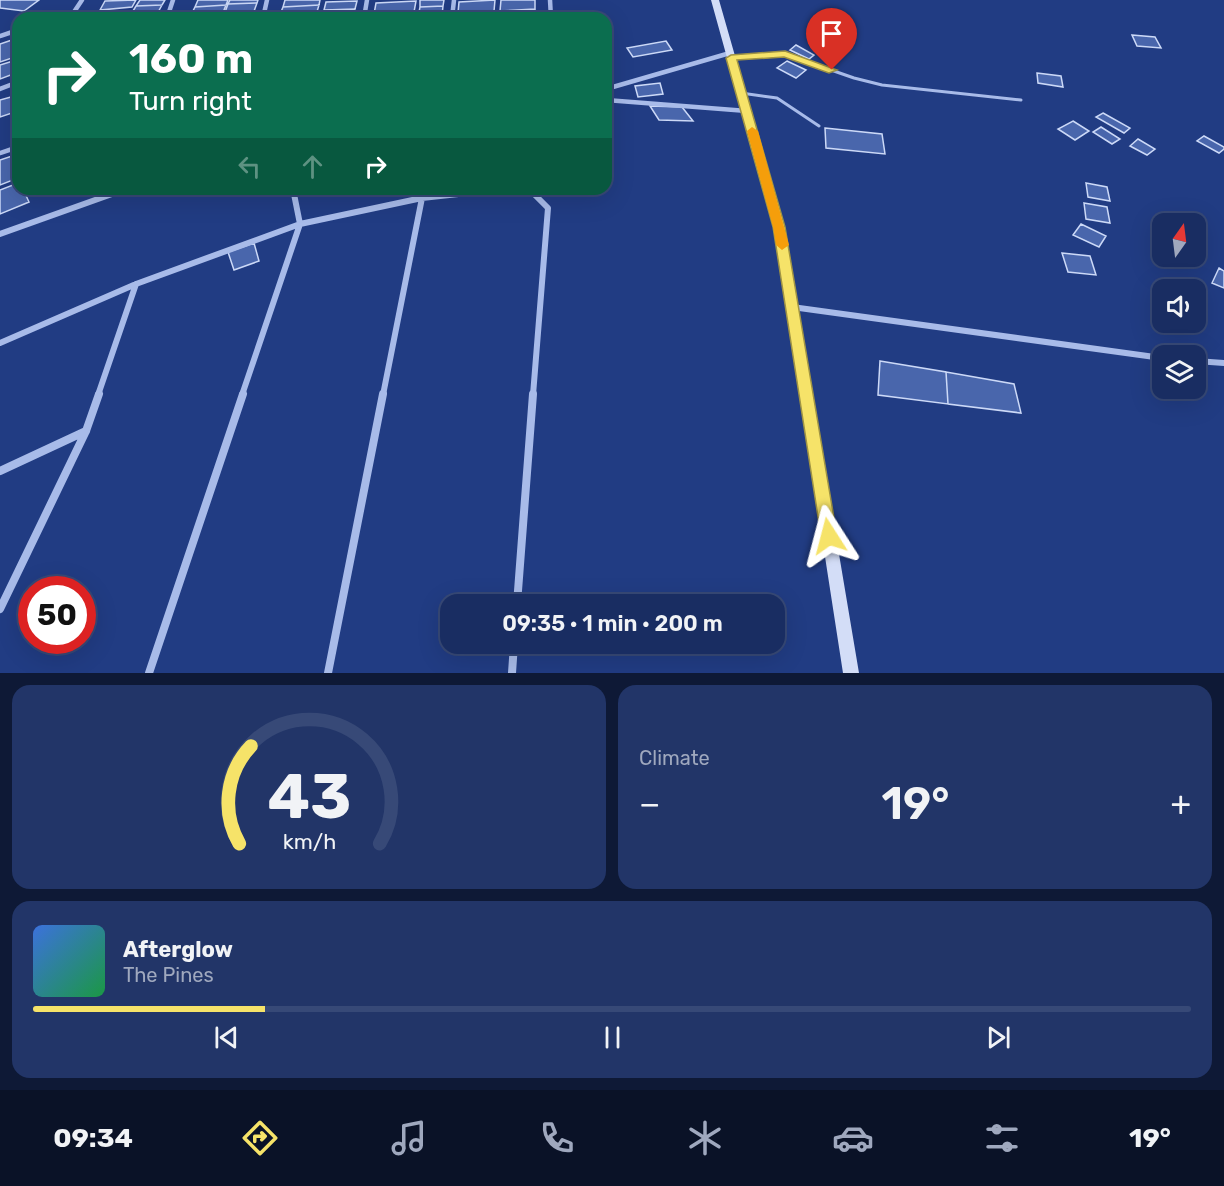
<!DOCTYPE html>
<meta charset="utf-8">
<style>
body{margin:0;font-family:Rubik,sans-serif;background:#223568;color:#f1f3f6;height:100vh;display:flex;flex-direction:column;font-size:22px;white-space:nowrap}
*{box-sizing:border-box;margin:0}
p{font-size:20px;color:#9fa8be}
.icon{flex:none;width:33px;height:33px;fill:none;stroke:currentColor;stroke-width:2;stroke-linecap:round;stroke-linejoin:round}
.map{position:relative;height:673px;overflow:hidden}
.panel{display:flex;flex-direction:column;gap:12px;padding:12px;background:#0e1936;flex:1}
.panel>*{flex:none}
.hud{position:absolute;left:12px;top:12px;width:600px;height:183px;border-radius:18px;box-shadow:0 6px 24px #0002,0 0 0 2px #374977;background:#0b6e4f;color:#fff;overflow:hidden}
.needle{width:39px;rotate:14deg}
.fabs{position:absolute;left:1152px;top:213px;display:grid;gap:12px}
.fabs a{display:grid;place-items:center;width:54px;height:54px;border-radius:12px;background:#192d62;box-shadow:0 6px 24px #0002,0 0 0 2px #374977;font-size:30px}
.speed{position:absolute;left:18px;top:576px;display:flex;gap:12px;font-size:30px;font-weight:700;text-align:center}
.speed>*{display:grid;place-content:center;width:78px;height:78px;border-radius:50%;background:#192d62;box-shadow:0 6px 24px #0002,0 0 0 2px #374977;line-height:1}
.speed .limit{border:9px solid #d22;background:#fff;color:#111}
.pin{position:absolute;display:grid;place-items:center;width:51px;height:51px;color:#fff;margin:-62px -26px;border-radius:50% 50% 50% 0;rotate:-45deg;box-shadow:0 0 6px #0007}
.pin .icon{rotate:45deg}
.me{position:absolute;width:66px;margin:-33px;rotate:351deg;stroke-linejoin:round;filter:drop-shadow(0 0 4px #0008)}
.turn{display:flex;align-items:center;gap:21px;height:126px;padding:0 18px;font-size:27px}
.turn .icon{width:78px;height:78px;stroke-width:2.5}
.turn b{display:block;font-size:42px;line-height:51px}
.lanes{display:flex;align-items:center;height:57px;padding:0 18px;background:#0003;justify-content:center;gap:30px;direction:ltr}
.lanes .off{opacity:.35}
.big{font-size:45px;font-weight:600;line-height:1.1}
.panel .card{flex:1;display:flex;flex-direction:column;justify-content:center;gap:9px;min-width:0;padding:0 21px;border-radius:18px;background:#223568}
.panel .dial{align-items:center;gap:0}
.dial svg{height:156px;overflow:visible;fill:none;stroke:#374977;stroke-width:7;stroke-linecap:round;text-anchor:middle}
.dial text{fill:#f1f3f6;stroke:none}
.song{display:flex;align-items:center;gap:18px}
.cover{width:72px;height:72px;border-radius:9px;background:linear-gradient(135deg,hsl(220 70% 55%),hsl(140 70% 35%))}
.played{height:6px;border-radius:3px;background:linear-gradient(90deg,#f6e369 20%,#374977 20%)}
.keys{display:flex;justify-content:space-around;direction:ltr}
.heat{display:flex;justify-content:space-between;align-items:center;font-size:33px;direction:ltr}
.panel .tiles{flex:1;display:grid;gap:12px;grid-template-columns:1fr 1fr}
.card:last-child{grid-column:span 2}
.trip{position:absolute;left:440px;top:594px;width:345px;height:60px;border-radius:18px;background:#192d62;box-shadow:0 6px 24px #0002,0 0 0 2px #374977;font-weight:600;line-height:60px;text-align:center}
.tab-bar{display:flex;height:96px;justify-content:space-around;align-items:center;background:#0a1227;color:#9fa8be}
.tab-bar .icon{width:42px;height:42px}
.tab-bar .selected{color:#f6e369}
.tab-bar b{font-size:27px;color:#f1f3f6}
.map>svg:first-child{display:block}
</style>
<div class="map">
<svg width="1224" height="673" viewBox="0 0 1224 673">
<rect width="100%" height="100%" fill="#213c83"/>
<path fill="#4966ac" stroke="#ccd9f7" stroke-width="1.5" d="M0 0H39L24 11 0 8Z
M136 0 132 7 100 10 105 1Z
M140 0H165L162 5 136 6Z
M198 0H228L226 5 195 7Z
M230 0H258L257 3 228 4Z
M285 0H320L319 5 283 7Z
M420 0H444L443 6 420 7Z
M495 0 494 11 458 13 459 2Z
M501 0H535V9L500 11Z
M357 1 355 9 324 10 326 2Z
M416 1 414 12 374 14 376 3Z
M257 3 253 14 224 15 228 4Z
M162 5 157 14 130 16 136 6Z
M226 5 222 15 190 17 195 7Z
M319 5 316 15 279 17 283 7Z
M443 6 442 16 418 17 420 7Z
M355 9 353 17 322 18 324 10Z
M535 9 536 18H500V11Z
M125 11 121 18H103L107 12Z
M494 11V18H458V13Z
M414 12 413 18H373L374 14Z
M316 15 315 18H279V17Z
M1132 35 1155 37 1161 48 1137 46Z
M12 40 18 50V56L0 62V44Z
M666 41 672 50 633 57 627 48Z
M796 45 814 55 809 59 790 50Z
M13 61 16 73 0 79V65Z
M787 61 806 70 796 78 777 68Z
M1037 73 1061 76 1063 87 1038 83Z
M660 83 663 94 638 97 635 86Z
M18 95V111L0 117V100Z
M650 106 682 107 693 121 659 120Z
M1103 113 1130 128 1124 133 1096 117Z
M1073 121 1089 131 1075 140 1058 129Z
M1101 127 1120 139 1112 144 1093 132Z
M825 128 882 134 885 154 826 148Z
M1204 136 1224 147V149L1219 153 1197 141Z
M1138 139 1155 149 1147 155 1130 146Z
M18 154V178L0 185V160Z
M18 183V189H23L29 202 0 214V190Z
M1086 183 1107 187 1110 201 1088 197Z
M1084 203 1107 207 1110 223 1086 219Z
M1081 224 1106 236 1099 247 1073 235Z
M254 243 259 261 234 270 228 252Z
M1062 253 1090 256 1096 275 1068 272Z
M1219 268 1224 271V288L1212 283Z
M880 361 946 372 948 404 878 395Z
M946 372 1014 384 1021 413 948 404Z"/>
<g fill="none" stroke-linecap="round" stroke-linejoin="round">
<path stroke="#a8bbe9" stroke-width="3" d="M731 58 785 54 854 78 882 85 1021 100
M741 93 777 98 819 126"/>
<path stroke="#a8bbe9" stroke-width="4.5" d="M550 0 551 18
M70 18 82 0
M167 18 173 0
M263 18 267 0
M364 18 367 0
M452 18 454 0
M0 36 18 30
M0 89 18 82
M606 89 730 53
M606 100 747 111
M0 153 18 147"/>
<path stroke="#a8bbe9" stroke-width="6" d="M529 189 548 208 533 395
M0 234 126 189
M792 307 1162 358
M0 343 136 284 300 224 422 198 504 189
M1196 361 1224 363
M98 395 136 284
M242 395 300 224 293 189
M383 395 422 198"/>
<path stroke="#a8bbe9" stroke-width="8" d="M0 471 86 431
M517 604 533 394
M0 609 86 431 99 394
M149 673 243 394
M328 673 383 394
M512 673 514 644"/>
<path fill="#d3ddf7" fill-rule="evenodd" d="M711 0H719L784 227 859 673H843L774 227Z"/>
</g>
<path fill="#f6e369" stroke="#a09444" stroke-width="1.5" d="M785 51 837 70 829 73 784 57 737 60 785 227 837 536 835 541 829 544 823 541 821 536 773 227 726 58 731 55Z"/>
<path fill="#f59e0b" d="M752 127 758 131 789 245 782 250 776 245 773 227 747 131Z"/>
</svg>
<div class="fabs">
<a><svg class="needle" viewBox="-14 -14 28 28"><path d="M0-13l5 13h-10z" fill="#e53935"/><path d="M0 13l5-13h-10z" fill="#9fa8be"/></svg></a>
<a><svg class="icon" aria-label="sound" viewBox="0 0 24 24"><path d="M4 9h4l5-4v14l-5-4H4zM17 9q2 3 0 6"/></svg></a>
<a><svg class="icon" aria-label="layers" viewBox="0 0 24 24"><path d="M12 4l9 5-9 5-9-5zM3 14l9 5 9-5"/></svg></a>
</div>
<div class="speed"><div class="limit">50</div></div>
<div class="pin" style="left:832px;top:70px;background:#d93025"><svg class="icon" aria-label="arrive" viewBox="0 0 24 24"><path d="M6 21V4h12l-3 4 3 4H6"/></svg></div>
<svg class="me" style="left:829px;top:536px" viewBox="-20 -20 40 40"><path d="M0-17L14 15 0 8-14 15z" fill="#f6e369" stroke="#fff" stroke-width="4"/></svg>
<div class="trip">09:35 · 1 min · 200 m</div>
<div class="hud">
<div class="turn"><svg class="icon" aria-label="right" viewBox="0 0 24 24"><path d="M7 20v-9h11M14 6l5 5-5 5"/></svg><div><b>160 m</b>Turn right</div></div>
<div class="lanes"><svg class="icon off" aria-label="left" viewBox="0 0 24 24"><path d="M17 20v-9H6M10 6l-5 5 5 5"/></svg><svg class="icon off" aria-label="ahead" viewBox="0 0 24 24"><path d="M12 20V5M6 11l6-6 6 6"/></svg><svg class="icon" aria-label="right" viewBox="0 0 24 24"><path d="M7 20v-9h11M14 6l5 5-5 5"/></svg></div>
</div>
</div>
<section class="panel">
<div class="tiles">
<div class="card dial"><svg viewBox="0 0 100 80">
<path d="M14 69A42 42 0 1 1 86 69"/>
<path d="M14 69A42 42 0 0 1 20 19" stroke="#f6e369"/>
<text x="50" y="56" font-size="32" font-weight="700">43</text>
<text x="50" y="72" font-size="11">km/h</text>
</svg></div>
<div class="card"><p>Climate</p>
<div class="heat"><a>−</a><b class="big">19°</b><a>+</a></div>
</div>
<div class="card">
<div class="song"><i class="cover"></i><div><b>Afterglow</b><p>The Pines</p></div></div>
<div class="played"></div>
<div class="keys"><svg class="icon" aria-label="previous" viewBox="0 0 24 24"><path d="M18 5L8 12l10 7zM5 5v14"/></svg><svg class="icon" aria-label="pause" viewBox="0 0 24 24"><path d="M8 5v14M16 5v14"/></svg><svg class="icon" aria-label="next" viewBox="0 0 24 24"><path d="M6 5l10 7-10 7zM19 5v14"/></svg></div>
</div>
</div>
</section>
<nav class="tab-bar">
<b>09:34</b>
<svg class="icon selected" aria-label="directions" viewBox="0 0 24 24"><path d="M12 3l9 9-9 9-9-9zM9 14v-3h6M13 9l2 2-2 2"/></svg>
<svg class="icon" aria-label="music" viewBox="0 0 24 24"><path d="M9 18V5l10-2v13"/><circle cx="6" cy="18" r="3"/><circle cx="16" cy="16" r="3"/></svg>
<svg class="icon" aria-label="phone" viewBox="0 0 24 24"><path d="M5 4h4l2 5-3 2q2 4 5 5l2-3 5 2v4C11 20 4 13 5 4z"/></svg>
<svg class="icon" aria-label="climate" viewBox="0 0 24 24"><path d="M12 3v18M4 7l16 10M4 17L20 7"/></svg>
<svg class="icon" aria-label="car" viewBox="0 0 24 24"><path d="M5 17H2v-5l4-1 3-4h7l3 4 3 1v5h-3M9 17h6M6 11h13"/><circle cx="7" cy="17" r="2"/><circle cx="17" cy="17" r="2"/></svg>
<svg class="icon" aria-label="filters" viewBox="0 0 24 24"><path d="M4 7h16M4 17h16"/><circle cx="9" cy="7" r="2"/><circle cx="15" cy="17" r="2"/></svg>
<b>19°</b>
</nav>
